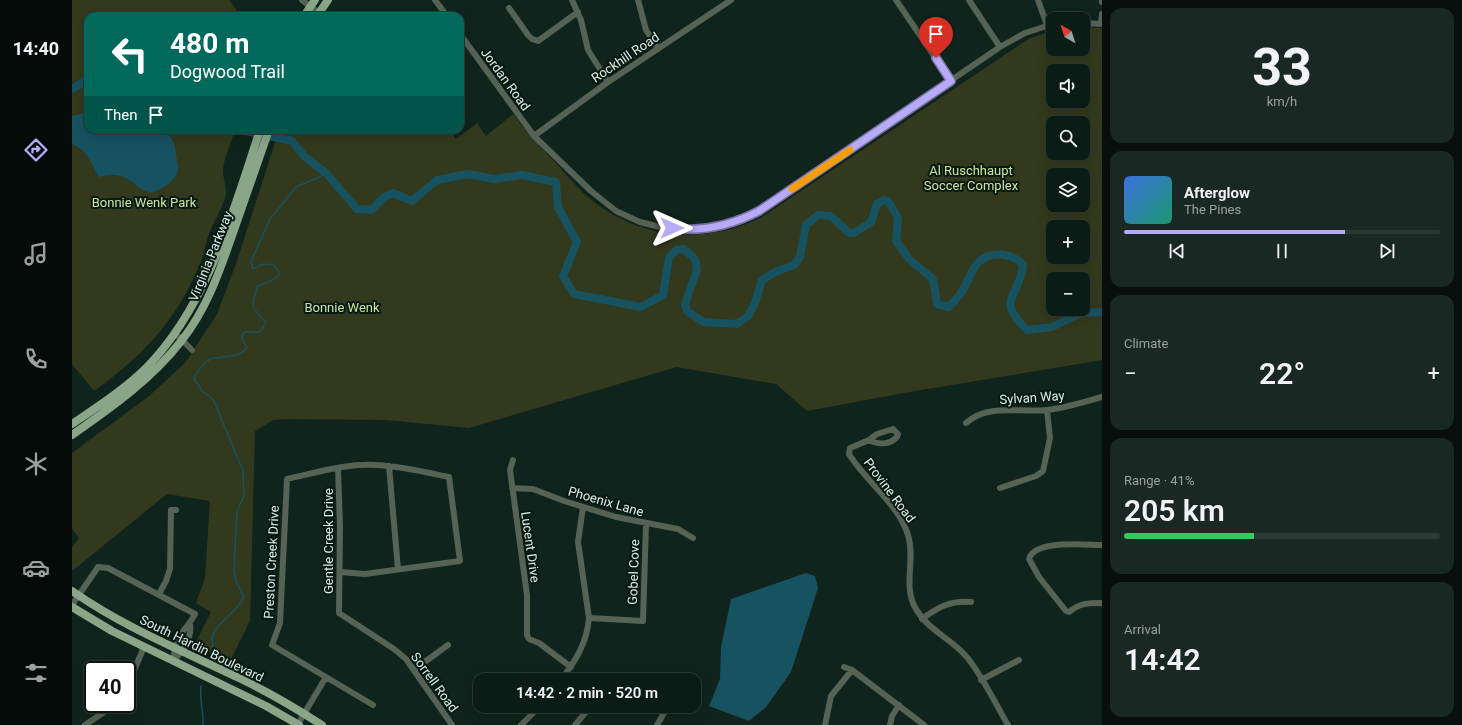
<!DOCTYPE html>
<meta charset="utf-8">
<style>
body{margin:0;font-family:Roboto,sans-serif;background:#192822;color:#f1f3f6;height:100vh;display:flex;flex-direction:column;font-size:15px;white-space:nowrap}
*{box-sizing:border-box;margin:0}
p{font-size:13px;color:#9aa1a0}
.icon{flex:none;width:22px;height:22px;fill:none;stroke:currentColor;stroke-width:2;stroke-linecap:round;stroke-linejoin:round}
.map{position:relative;flex:1;overflow:hidden}
.side{display:flex;flex-direction:column;gap:8px;padding:8px;background:#060f0c;width:360px}
.side>*{flex:none}
.guide{position:absolute;left:12px;top:12px;width:380px;height:122px;border-radius:12px;box-shadow:0 4px 16px #0002,0 0 0 1px #2b3934;background:#00695c;color:#fff;overflow:hidden}
.needle{width:26px;rotate:321deg}
.fabs{position:absolute;left:974px;top:12px;display:grid;gap:8px}
.fabs a{display:grid;place-items:center;width:44px;height:44px;border-radius:8px;background:#0b1b15;box-shadow:0 4px 16px #0002,0 0 0 1px #2b3934;font-size:20px}
.speed{position:absolute;left:12px;top:661px;display:flex;gap:8px;font-size:20px;font-weight:700;text-align:center}
.speed>*{display:grid;place-content:center;width:52px;height:52px;border-radius:50%;background:#0b1b15;box-shadow:0 4px 16px #0002,0 0 0 1px #2b3934;line-height:1}
.speed .limit{border:2px solid #111;border-radius:6px;background:#fff;color:#111}
.pin{position:absolute;display:grid;place-items:center;width:34px;height:34px;color:#fff;margin:-41px -17px;border-radius:50% 50% 50% 0;rotate:-45deg;box-shadow:0 0 4px #0007}
.pin .icon{rotate:45deg}
.me{position:absolute;width:44px;margin:-22px;rotate:90deg;stroke-linejoin:round;filter:drop-shadow(0 0 3px #0008)}
.turn{display:flex;align-items:center;gap:14px;height:84px;padding:0 20px;font-size:18px}
.turn .icon{width:52px;height:52px;stroke-width:2.5}
.turn b{display:block;font-size:28px;line-height:34px}
.then{display:flex;align-items:center;height:38px;padding:0 20px;background:#0003;gap:8px;font-size:15px}
.big{font-size:30px;font-weight:600;line-height:1.1}
.side .tile{flex:1;display:flex;flex-direction:column;justify-content:center;gap:6px;min-width:0;padding:0 14px;border-radius:12px;background:#192822}
.side .dial{align-items:center;gap:0}
.dial b{font-size:52px;line-height:1}
.song{display:flex;align-items:center;gap:12px}
.cover{width:48px;height:48px;border-radius:6px;background:linear-gradient(135deg,hsl(220 70% 55%),hsl(160 70% 35%))}
.played{height:4px;border-radius:2px;background:linear-gradient(90deg,#b7abf7 70%,#2b3934 70%)}
.keys{display:flex;justify-content:space-around;direction:ltr}
.heat{display:flex;justify-content:space-between;align-items:center;font-size:22px;direction:ltr}
.charge{height:6px;border-radius:3px;background:linear-gradient(90deg,#34c759 41%,#2b3934 0)}
.trip{position:absolute;left:401px;top:673px;width:228px;height:40px;border-radius:12px;background:#0b1b15;box-shadow:0 4px 16px #0002,0 0 0 1px #2b3934;font-weight:600;line-height:40px;text-align:center}
main{display:flex;flex:1;min-height:0}
.menu{display:flex;flex-direction:column;width:72px;justify-content:space-around;align-items:center;background:#040b08;color:#9aa1a0}
.menu .icon{width:28px;height:28px}
.menu .on{color:#b7abf7}
.menu b{font-size:18px;color:#f1f3f6}
.map>svg:first-child{display:block}
</style>
<main>
<nav class="menu">
<b>14:40</b>
<svg class="icon on" aria-label="directions" viewBox="0 0 24 24"><path d="M12 3l9 9-9 9-9-9zM9 14v-3h6M13 9l2 2-2 2"/></svg>
<svg class="icon" aria-label="music" viewBox="0 0 24 24"><path d="M9 18V5l10-2v13"/><circle cx="6" cy="18" r="3"/><circle cx="16" cy="16" r="3"/></svg>
<svg class="icon" aria-label="phone" viewBox="0 0 24 24"><path d="M5 4h4l2 5-3 2q2 4 5 5l2-3 5 2v4C11 20 4 13 5 4z"/></svg>
<svg class="icon" aria-label="climate" viewBox="0 0 24 24"><path d="M12 3v18M4 7l16 10M4 17L20 7"/></svg>
<svg class="icon" aria-label="car" viewBox="0 0 24 24"><path d="M5 17H2v-5l4-1 3-4h7l3 4 3 1v5h-3M9 17h6M6 11h13"/><circle cx="7" cy="17" r="2"/><circle cx="17" cy="17" r="2"/></svg>
<svg class="icon" aria-label="filters" viewBox="0 0 24 24"><path d="M4 7h16M4 17h16"/><circle cx="9" cy="7" r="2"/><circle cx="15" cy="17" r="2"/></svg>
</nav>
<div class="map">
<svg width="1030" height="725" viewBox="0 0 1030 725">
<rect width="100%" height="100%" fill="#0f241c"/>
<path fill="#33391c" fill-rule="evenodd" d="M0 0H157L169 16H16V130H163C160 141 151 160 151 171 151 180 156 188 153 198 150 209 143 219 138 231 133 243 132 256 126 268 103 323 69 357 22 391L0 364Z
M1011 27 1030 28V360L843 391 735 411 704 384 605 367 397 428 314 420 214 419 201 420 183 431 178 621 159 659 121 648 139 612 124 603 133 578 138 501 95 494 0 571V547L7 538 0 529V453L77 396 113 363 145 314 165 261 207 130H377L384 139 405 123 414 136 441 114C454 132 469 148 485 164 495 175 505 188 516 197 565 239 633 246 690 217L958 38 981 31V49H1011ZM981 71H1011V101H981ZM981 123H1011V153H981ZM981 175H1011V205H981ZM981 227H1011V257H981ZM981 279H1011V309H981Z"/>
<path fill="#175260" d="M16 112V130C31 130 82 126 92 132 95 133 99 138 101 141 104 147 104 158 106 165 108 179 93 187 82 192 73 196 61 180 51 177 44 174 35 175 27 177 19 164 16 150 0 144V116Z
M734 573 743 576 746 588 719 672 694 707 677 721 637 706 648 679 649 647 659 599Z"/>
<g fill="none" stroke-linecap="round" stroke-linejoin="round">
<path stroke="#175260" stroke-width="1.5" d="M141 655C143 647 138 641 141 634 148 620 166 611 172 597L164 581 162 569 165 511 172 496 171 471 141 399 130 391 122 378C125 372 132 362 139 359 152 355 166 359 175 348L170 339V335L173 332H187L191 328 194 322C179 308 178 305 186 286L202 279 207 274 206 270 201 265 191 264 181 269 179 262 198 219 224 187 254 174
M129 686C127 700 132 712 131 725"/>
<path stroke="#175260" stroke-width="8" d="M0 89 16 79
M169 130 220 141 233 157 254 173 285 209 300 210 312 197 321 193 340 201 365 180 396 174 422 179 450 175 484 182 486 207 505 242 491 276 502 294 569 307 591 295 597 258 604 250 612 249 623 259 625 270 613 304 615 311 631 322 665 324 676 316 683 303 690 280 703 272 722 265 728 257 734 225 746 215 759 216 777 233H782L799 222 805 204 812 200 816 201 826 218 824 241 838 260 861 279 865 304 877 307C882 302 887 296 891 290 895 283 898 275 902 268 914 249 937 252 951 264 949 296 922 299 955 330L980 327 1009 313 1030 312"/>
<path stroke="#556254" stroke-width="6" d="M230 0 247 13
M363 0 375 16
M500 0 509 20 516 50 536 82
M566 0 574 30 586 49
M824 0 879 81
M897 0 928 47
M966 0 975 25
M1030 0V2
M437 8 456 35 460 39 466 41 506 12
M1011 23 1030 24
M1029 24 1030 14
M388 34 462 136 519 191 544 211 568 222 588 227 603 229 643 227 659 224 687 211 928 47 953 33 981 24
M462 136 536 82 659 0
M103 333 120 350
M894 423C916 403 949 413 975 410 994 408 1012 402 1030 397
M821 429 826 434 825 437C818 445 806 445 797 440L805 434Z
M797 440 778 448 777 454C794 482 826 503 836 535 844 560 830 586 844 609 856 630 878 638 893 655 908 671 924 705 936 725
M441 460 438 470 455 595V635L457 639 467 643 499 667
M317 466 326 569
M266 468 268 526 267 613 322 649 334 659 380 725
M440 488 461 489 492 501 544 517 606 529 621 538
M928 488 964 476 971 471 978 438 975 410
M1030 545C1014 545 962 539 957 559L967 577 994 611 997 612C1008 603 1016 603 1030 603
M268 572 293 574 388 561 377 477C353 472 328 466 304 465 274 463 243 473 215 479L208 623 200 645 301 705
M87 594 94 581 98 569 99 510H104
M0 605 26 567 36 568 123 614C119 622 117 623 112 630 105 638 102 651 101 661
M517 618 571 621 574 524
M850 619C866 607 879 600 899 602
M101 661C110 652 120 639 118 625
M772 667 780 670 852 725
M343 669 376 645
M489 680C504 660 515 643 517 618L506 542 511 507
M539 680 542 677 583 680
M909 680 947 660
M55 687 72 647
M226 724 254 677
M13 725 44 704
M449 725 468 706
M503 725 519 706
M585 725 596 706
M753 725 759 696 780 670
M818 725 820 716 827 705"/>
<path stroke="#8aa689" stroke-width="8" d="M232 16 243 0
M245 16 256 0
M0 424C25 407 53 389 75 367 136 305 161 211 188 130
M0 435C40 407 80 379 110 340 135 309 148 270 161 233 173 199 185 165 197 130
M0 591C53 628 113 652 171 680 198 693 225 709 250 725
M0 607 40 631 194 706 227 725"/>
</g>
<g fill="none" stroke-linecap="round" stroke-linejoin="round">
<g stroke="#776fa1" stroke-width="10">
<path id="route" d="M600 228C630 232 660 225 687 211L879 81 864 58"/>
</g>
<use href="#route" stroke="#b7abf7" stroke-width="7"/>
<path stroke="#f59e0b" stroke-width="7" d="M720 189 778 150"/>
</g>
<g text-anchor="middle" stroke-width="4" stroke-linejoin="round" paint-order="stroke">
<g font-size="13" fill="#dfece6" stroke="#061a13">
<text transform="translate(553 57) rotate(-34)" y="5">Rockhill Road</text>
<text transform="translate(434 79) rotate(54)" y="5">Jordan Road</text>
<text transform="translate(138 256) rotate(-68)" y="5">Virginia Parkway</text>
<text transform="translate(960 397) rotate(-4)" y="5">Sylvan Way</text>
<text transform="translate(818 490) rotate(53)" y="5">Provine Road</text>
<text transform="translate(534 501) rotate(16)" y="5">Phoenix Lane</text>
<text transform="translate(256 541) rotate(-90)" y="5">Gentle Creek Drive</text>
<text transform="translate(459 547) rotate(82)" y="5">Lucent Drive</text>
<text transform="translate(199 562) rotate(-87)" y="5">Preston Creek Drive</text>
<text transform="translate(561 572) rotate(-88)" y="5">Gobel Cove</text>
<text transform="translate(130 648) rotate(26)" y="5">South Hardin Boulevard</text>
<text transform="translate(363 682) rotate(54)" y="5">Sorrell Road</text>
</g>
<g font-size="13" fill="#d2e29c" stroke="#061a13">
<text x="899" y="175">Al Ruschhaupt<tspan x="899" dy="15">Soccer Complex</tspan></text>
<text x="72" y="207">Bonnie Wenk Park</text>
<text x="270" y="312">Bonnie Wenk</text>
</g>
</g>
</svg>
<div class="fabs">
<a><svg class="needle" viewBox="-14 -14 28 28"><path d="M0-13l5 13h-10z" fill="#e53935"/><path d="M0 13l5-13h-10z" fill="#9aa1a0"/></svg></a>
<a><svg class="icon" aria-label="sound" viewBox="0 0 24 24"><path d="M4 9h4l5-4v14l-5-4H4zM17 9q2 3 0 6"/></svg></a>
<a><svg class="icon" aria-label="search" viewBox="0 0 24 24"><circle cx="10" cy="10" r="6"/><path d="M15 15l6 6"/></svg></a>
<a><svg class="icon" aria-label="layers" viewBox="0 0 24 24"><path d="M12 4l9 5-9 5-9-5zM3 14l9 5 9-5"/></svg></a>
<a>+</a>
<a>−</a>
</div>
<div class="speed"><div class="limit">40</div></div>
<div class="pin" style="left:864px;top:58px;background:#d93025"><svg class="icon" aria-label="arrive" viewBox="0 0 24 24"><path d="M6 21V4h12l-3 4 3 4H6"/></svg></div>
<svg class="me" style="left:600px;top:228px" viewBox="-20 -20 40 40"><path d="M0-17L14 15 0 8-14 15z" fill="#b7abf7" stroke="#fff" stroke-width="4"/></svg>
<div class="trip">14:42 · 2 min · 520 m</div>
<div class="guide">
<div class="turn"><svg class="icon" aria-label="left" viewBox="0 0 24 24"><path d="M17 20v-9H6M10 6l-5 5 5 5"/></svg><div><b>480 m</b>Dogwood Trail</div></div>
<div class="then">Then<svg class="icon" aria-label="arrive" viewBox="0 0 24 24"><path d="M6 21V4h12l-3 4 3 4H6"/></svg></div>
</div>
</div>
<section class="side">
<div class="tile dial"><b>33</b><p>km/h</p></div>
<div class="tile">
<div class="song"><i class="cover"></i><div><b>Afterglow</b><p>The Pines</p></div></div>
<div class="played"></div>
<div class="keys"><svg class="icon" aria-label="previous" viewBox="0 0 24 24"><path d="M18 5L8 12l10 7zM5 5v14"/></svg><svg class="icon" aria-label="pause" viewBox="0 0 24 24"><path d="M8 5v14M16 5v14"/></svg><svg class="icon" aria-label="next" viewBox="0 0 24 24"><path d="M6 5l10 7-10 7zM19 5v14"/></svg></div>
</div>
<div class="tile"><p>Climate</p>
<div class="heat"><a>−</a><b class="big">22°</b><a>+</a></div>
</div>
<div class="tile"><p>Range · 41%</p><b class="big">205 km</b><div class="charge"></div></div>
<div class="tile"><p>Arrival</p><b class="big">14:42</b></div>
</section>
</main>
